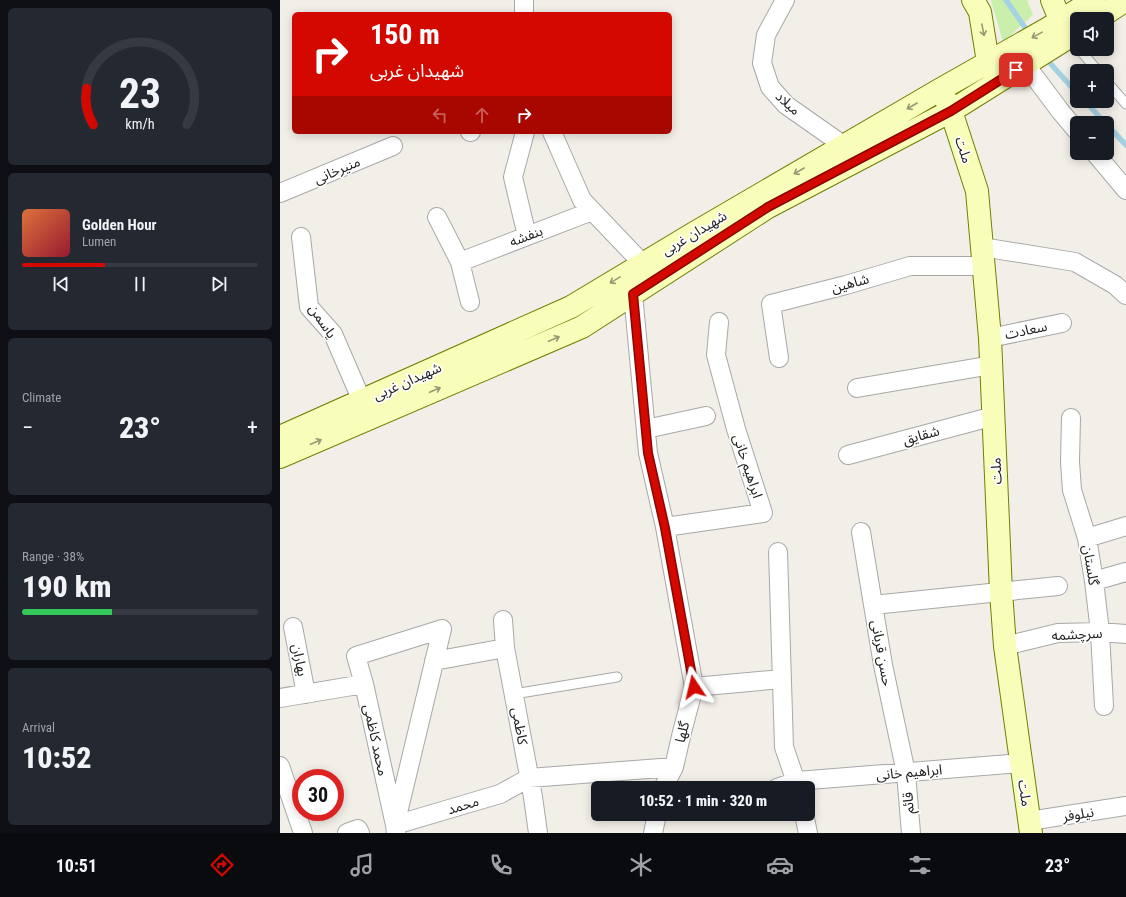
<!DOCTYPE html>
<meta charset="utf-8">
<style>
body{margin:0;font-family:"Roboto Condensed","Noto Sans Arabic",sans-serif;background:#242831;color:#f1f3f6;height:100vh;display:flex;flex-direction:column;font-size:15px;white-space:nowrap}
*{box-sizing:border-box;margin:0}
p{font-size:13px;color:#9ea1a6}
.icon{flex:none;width:22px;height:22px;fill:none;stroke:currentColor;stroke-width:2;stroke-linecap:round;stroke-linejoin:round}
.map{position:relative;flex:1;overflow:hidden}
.sheet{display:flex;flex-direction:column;gap:8px;padding:8px;background:#0d0f14;width:280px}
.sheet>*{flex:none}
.banner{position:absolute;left:12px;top:12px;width:380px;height:122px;border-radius:6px;box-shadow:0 2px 10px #0003;background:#d30900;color:#fff;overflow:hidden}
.tools{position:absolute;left:790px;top:12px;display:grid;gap:8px}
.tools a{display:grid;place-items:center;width:44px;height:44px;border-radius:6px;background:#171b24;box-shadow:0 2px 10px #0003;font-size:20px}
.speed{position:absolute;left:12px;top:769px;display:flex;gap:8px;font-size:20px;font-weight:700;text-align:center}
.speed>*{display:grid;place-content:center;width:52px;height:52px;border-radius:50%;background:#171b24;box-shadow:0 2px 10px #0003;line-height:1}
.speed .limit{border:6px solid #d22;background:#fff;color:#111}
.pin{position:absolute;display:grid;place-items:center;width:34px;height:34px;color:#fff;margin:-17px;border-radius:8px;box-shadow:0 2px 6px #0006}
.me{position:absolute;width:44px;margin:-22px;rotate:350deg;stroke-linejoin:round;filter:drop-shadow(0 0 3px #0008)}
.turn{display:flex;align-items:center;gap:14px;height:84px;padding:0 12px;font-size:18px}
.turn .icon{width:52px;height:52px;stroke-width:2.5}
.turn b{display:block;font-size:28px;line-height:34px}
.lanes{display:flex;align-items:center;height:38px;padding:0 12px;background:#0003;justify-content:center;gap:20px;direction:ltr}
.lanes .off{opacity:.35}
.big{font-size:30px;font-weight:800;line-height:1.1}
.sheet .tile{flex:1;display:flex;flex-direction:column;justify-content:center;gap:6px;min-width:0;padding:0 14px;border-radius:6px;background:#242831}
.sheet .dial{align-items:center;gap:0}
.dial svg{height:104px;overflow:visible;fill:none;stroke:#363941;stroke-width:7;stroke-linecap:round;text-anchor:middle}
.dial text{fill:#f1f3f6;stroke:none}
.song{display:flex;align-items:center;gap:12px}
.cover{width:48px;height:48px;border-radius:6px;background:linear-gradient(135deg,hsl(20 70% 55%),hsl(350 70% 35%))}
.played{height:4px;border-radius:2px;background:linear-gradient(90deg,#d30900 35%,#363941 35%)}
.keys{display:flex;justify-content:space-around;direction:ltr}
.heat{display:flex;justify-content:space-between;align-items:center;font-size:22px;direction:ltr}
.charge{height:6px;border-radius:3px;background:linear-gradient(90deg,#34c759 38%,#363941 0)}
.trip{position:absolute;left:311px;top:781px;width:224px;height:40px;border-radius:6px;background:#171b24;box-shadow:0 2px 10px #0003;font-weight:800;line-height:40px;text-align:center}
.tab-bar{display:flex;height:64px;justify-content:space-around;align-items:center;background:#090b0e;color:#9ea1a6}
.tab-bar .icon{width:28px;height:28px}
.tab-bar .active{color:#d30900}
.tab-bar b{font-size:18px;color:#f1f3f6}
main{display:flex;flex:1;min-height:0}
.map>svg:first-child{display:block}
</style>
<main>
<section class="sheet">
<div class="tile dial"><svg viewBox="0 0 100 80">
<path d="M14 69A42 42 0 1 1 86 69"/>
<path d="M14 69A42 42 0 0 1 9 41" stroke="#d30900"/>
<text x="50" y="56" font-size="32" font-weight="700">23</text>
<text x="50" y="72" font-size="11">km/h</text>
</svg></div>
<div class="tile">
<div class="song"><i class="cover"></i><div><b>Golden Hour</b><p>Lumen</p></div></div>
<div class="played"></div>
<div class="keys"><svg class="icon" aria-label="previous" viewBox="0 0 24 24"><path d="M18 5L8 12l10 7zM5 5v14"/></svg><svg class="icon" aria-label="pause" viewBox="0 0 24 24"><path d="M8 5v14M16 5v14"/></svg><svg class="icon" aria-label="next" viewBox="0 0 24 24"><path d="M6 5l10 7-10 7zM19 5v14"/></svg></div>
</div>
<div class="tile"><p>Climate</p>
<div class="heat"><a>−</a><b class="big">23°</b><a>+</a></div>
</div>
<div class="tile"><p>Range · 38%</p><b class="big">190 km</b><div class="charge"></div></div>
<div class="tile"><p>Arrival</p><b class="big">10:52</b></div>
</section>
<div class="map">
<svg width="846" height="833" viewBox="0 0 846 833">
<rect width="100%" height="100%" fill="#f2efe8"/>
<path fill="#c9efab" d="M711 0H747L753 15 723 42Z"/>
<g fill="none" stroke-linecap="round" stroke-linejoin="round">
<path stroke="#a5d2e2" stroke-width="5.5" d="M726 0 746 29
M769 62 797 93
M805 101 825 123
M827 125 846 145"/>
<g stroke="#a8a8a8" stroke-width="11">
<path id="lane" d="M799 49 818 71
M827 82 846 104
M234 694 337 677"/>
</g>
<g stroke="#a8a8a8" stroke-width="20">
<path id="street" d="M244 0V14
M505 0 486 35 482 63 490 87 506 105 563 145
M745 64 781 112 797 131
M190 132H191
M245 132 233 177 247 236
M272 132 302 200 363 264
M815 153 846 190
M0 193 113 146
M157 217 180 262 190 302
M21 237 29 307 53 334 82 401
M702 247 795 262 835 285 846 295
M180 262 312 211
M353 294 368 453 385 527 414 687 402 732 394 767 383 788
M710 338 782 323
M499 358 491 304 566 285 630 266H704
M577 388 712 365
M791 418 790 462 792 490 807 538
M366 429 426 416
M568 455 714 416
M385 527 483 513 456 429 436 355 439 322
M581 532 603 665 626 773 631 833
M498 552 504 747 518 788
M814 581 846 572
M593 605 778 586
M223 620 225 648 253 797 258 833
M13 627 26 694
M725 646 778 633 820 632 846 634
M154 661 225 648
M414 687 502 679
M0 698 84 684
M824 706 820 632 814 581 807 538 846 526
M0 766 23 833
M497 788 517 781 741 763
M524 814 528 833
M116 821 162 629
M749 821 846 806
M115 825 220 794 249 778 394 767
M67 833 78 829 80 833
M116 833 115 825 84 684 76 656 162 629
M373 833 377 814"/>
</g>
<g stroke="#6d8100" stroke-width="24">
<path id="secondary" d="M693 0 700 12 708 62
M772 0 786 34
M817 19 846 0
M665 98 671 111 697 191 710 338 721 592 725 646 751 833
M0 437 291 307 416 232 661 89 767 29 814 0
M0 457 302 327 488 207 671 111 797 32"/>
</g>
<use href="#lane" stroke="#fff" stroke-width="9"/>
<use href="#street" stroke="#fff" stroke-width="18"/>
<use href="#secondary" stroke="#f8feba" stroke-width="22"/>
</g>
<defs><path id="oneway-shaft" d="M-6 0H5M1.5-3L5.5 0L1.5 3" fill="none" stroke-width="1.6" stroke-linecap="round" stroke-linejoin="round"/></defs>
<g stroke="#979b75">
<use href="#oneway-shaft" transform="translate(703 30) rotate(79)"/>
<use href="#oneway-shaft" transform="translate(757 35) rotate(151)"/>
<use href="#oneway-shaft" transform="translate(632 106) rotate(150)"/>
<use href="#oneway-shaft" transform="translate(519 171) rotate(150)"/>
<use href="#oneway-shaft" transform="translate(335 280) rotate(149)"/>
<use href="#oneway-shaft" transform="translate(274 339) rotate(-23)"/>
<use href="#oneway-shaft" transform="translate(155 390) rotate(-23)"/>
<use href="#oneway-shaft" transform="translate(36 442) rotate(-23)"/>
</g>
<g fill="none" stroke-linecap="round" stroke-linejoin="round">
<g stroke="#890600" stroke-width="10">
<path id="route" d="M414 687 385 528 368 453 353 294 488 207 671 111 736 70"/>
</g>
<use href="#route" stroke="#d30900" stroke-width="7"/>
</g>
<g text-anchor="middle" stroke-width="3.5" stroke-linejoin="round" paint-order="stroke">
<g font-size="14" fill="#212121" stroke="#fff">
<text transform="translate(508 103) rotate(42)" y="5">میلاد</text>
<text transform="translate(684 150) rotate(72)" y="5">ملت</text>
<text transform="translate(57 170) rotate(-23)" y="5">منیرخانی</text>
<text transform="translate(414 233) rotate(-31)" y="5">شهیدان غربی</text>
<text transform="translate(246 236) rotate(-21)" y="5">بنفشه</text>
<text transform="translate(570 283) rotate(-15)" y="5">شاهین</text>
<text transform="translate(43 321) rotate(56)" y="5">یاسمن</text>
<text transform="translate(746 330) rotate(-12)" y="5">سعادت</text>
<text transform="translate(127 381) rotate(-24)" y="5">شهیدان غربی</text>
<text transform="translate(641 435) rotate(-15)" y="5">شقایق</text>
<text transform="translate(468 466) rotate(72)" y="5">ابراهیم خانی</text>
<text transform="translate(716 471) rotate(-92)" y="5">ملت</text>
<text transform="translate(811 565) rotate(81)" y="5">گلستان</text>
<text transform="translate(797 634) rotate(-3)" y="5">سرچشمه</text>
<text transform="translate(602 653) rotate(80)" y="5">حسن قربانی</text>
<text transform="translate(20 660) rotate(79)" y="5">بهاران</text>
<text transform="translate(240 726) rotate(80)" y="5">کاظمی</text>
<text transform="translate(402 732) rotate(-76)" y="5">گلها</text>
<text transform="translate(96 740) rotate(78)" y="5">محمد کاظمی</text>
<text transform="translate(629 772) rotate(-5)" y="5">ابراهیم خانی</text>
<text transform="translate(745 793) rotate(82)" y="5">ملت</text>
<text transform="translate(628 803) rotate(-94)" y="5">قائم</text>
<text transform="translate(183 805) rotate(-17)" y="5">محمد</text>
<text transform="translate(798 814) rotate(-9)" y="5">نیلوفر</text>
</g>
</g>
</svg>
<div class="tools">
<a><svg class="icon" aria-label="sound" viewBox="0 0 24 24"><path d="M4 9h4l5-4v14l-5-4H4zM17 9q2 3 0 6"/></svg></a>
<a>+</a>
<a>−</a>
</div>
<div class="speed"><div class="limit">30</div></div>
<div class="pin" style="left:736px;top:70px;background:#d93025"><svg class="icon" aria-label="arrive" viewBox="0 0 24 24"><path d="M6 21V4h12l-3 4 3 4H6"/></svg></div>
<svg class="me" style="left:414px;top:687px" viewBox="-20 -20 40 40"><path d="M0-17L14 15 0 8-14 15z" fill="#d30900" stroke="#fff" stroke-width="4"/></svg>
<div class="trip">10:52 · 1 min · 320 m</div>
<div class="banner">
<div class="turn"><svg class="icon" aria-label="right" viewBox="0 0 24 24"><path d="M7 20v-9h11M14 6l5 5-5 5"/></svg><div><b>150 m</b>شهیدان غربی</div></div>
<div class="lanes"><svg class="icon off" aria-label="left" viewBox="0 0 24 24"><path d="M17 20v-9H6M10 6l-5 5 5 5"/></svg><svg class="icon off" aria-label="ahead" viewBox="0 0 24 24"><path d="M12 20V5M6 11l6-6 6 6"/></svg><svg class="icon" aria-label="right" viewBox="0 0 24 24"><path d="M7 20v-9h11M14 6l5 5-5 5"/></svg></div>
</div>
</div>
</main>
<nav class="tab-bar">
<b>10:51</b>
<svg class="icon active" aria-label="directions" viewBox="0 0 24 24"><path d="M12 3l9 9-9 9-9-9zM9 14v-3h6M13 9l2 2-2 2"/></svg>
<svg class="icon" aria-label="music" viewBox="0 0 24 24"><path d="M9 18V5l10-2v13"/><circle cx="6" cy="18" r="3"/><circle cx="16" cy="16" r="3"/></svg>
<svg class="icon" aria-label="phone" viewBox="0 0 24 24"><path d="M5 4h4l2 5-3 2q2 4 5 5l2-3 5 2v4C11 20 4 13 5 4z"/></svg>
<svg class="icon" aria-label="climate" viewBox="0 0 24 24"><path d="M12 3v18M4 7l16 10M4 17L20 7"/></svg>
<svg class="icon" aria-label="car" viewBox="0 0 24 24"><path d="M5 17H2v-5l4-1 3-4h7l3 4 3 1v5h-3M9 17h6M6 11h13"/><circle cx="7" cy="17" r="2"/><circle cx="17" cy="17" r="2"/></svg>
<svg class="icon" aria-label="filters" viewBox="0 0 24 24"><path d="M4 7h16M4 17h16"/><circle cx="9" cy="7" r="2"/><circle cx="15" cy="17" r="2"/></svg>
<b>23°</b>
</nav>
